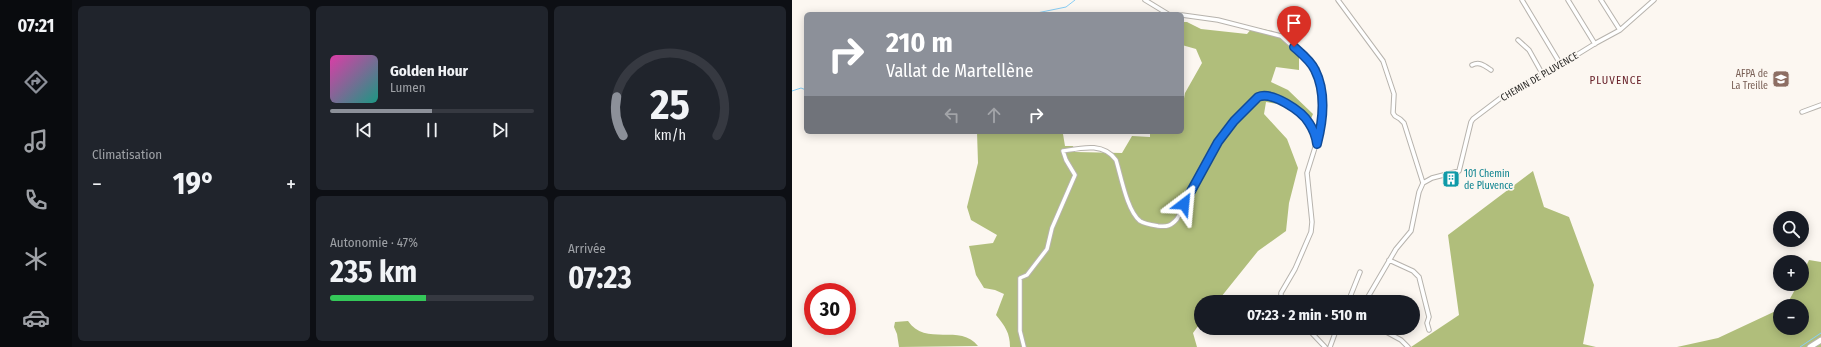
<!DOCTYPE html>
<html lang="fr">
<meta charset="utf-8">
<style>
body{margin:0;font-family:"Fira Sans Condensed",sans-serif;background:#20242c;color:#f1f3f6;height:100vh;display:flex;flex-direction:column;font-size:15px;white-space:nowrap}
*{box-sizing:border-box;margin:0}
p{font-size:13px;color:#9ea1a6}
.icon{flex:none;width:22px;height:22px;fill:none;stroke:currentColor;stroke-width:2;stroke-linecap:round;stroke-linejoin:round}
.map{position:relative;flex:1;overflow:hidden}
.drawer{display:flex;flex-direction:column;gap:6px;padding:6px;background:#0d0f14;width:720px}
.drawer>*{flex:none}
.guide{position:absolute;left:12px;top:12px;width:380px;height:122px;border-radius:6px;box-shadow:0 2px 10px #0003;background:#8c9099;color:#fff;overflow:hidden}
.tools{position:absolute;left:981px;top:211px;display:grid;gap:8px}
.tools a{display:grid;place-items:center;width:36px;height:36px;border-radius:50%;background:#171b24;box-shadow:0 2px 10px #0003;font-size:20px}
.speed{position:absolute;left:12px;top:283px;display:flex;gap:8px;font-size:20px;font-weight:700;text-align:center}
.speed>*{display:grid;place-content:center;width:52px;height:52px;border-radius:50%;background:#171b24;box-shadow:0 2px 10px #0003;line-height:1}
.speed .limit{border:6px solid #d22;background:#fff;color:#111}
.pin{position:absolute;display:grid;place-items:center;width:34px;height:34px;color:#fff;margin:-41px -17px;border-radius:50% 50% 50% 0;rotate:-45deg;box-shadow:0 0 4px #0007}
.pin .icon{rotate:45deg}
.me{position:absolute;width:44px;margin:-22px;rotate:29deg;stroke-linejoin:round;filter:drop-shadow(0 0 3px #0008)}
.turn{display:flex;align-items:center;gap:14px;height:84px;padding:0 16px;font-size:18px}
.turn .icon{width:52px;height:52px;stroke-width:2.5}
.turn b{display:block;font-size:28px;line-height:34px}
.lanes{display:flex;align-items:center;height:38px;padding:0 16px;background:#0003;justify-content:center;gap:20px;direction:ltr}
.lanes .off{opacity:.35}
.big{font-size:30px;font-weight:700;line-height:1.1}
.drawer .tile{flex:1;display:flex;flex-direction:column;justify-content:center;gap:6px;min-width:0;padding:0 14px;border-radius:6px;background:#20242c}
.drawer .dial{align-items:center;gap:0}
.dial svg{height:104px;overflow:visible;fill:none;stroke:#363941;stroke-width:7;stroke-linecap:round;text-anchor:middle}
.dial text{fill:#f1f3f6;stroke:none}
.song{display:flex;align-items:center;gap:12px}
.cover{width:48px;height:48px;border-radius:6px;background:linear-gradient(135deg,hsl(320 70% 55%),hsl(170 70% 35%))}
.played{height:4px;border-radius:2px;background:linear-gradient(90deg,#8c9099 50%,#363941 50%)}
.keys{display:flex;justify-content:space-around;direction:ltr}
.heat{display:flex;justify-content:space-between;align-items:center;font-size:22px;direction:ltr}
.charge{height:6px;border-radius:3px;background:linear-gradient(90deg,#34c759 47%,#363941 0)}
.drawer .tiles{flex:1;display:grid;gap:6px;grid-template-columns:repeat(3,1fr)}
.tile:first-child{grid-row:span 2}
.trip{position:absolute;left:402px;top:295px;width:226px;height:40px;border-radius:20px;background:#171b24;box-shadow:0 2px 10px #0003;font-weight:700;line-height:40px;text-align:center}
main{display:flex;flex:1;min-height:0}
.tabs{display:flex;flex-direction:column;width:72px;justify-content:space-around;align-items:center;background:#090b0e;color:#9ea1a6}
.tabs .icon{width:28px;height:28px}
.tabs .selected{color:#8c9099}
.tabs b{font-size:18px;color:#f1f3f6}
.map>svg:first-child{display:block}
</style>
<main>
<nav class="tabs">
<b>07:21</b>
<svg class="icon selected" aria-label="directions" viewBox="0 0 24 24"><path d="M12 3l9 9-9 9-9-9zM9 14v-3h6M13 9l2 2-2 2"/></svg>
<svg class="icon" aria-label="music" viewBox="0 0 24 24"><path d="M9 18V5l10-2v13"/><circle cx="6" cy="18" r="3"/><circle cx="16" cy="16" r="3"/></svg>
<svg class="icon" aria-label="phone" viewBox="0 0 24 24"><path d="M5 4h4l2 5-3 2q2 4 5 5l2-3 5 2v4C11 20 4 13 5 4z"/></svg>
<svg class="icon" aria-label="climate" viewBox="0 0 24 24"><path d="M12 3v18M4 7l16 10M4 17L20 7"/></svg>
<svg class="icon" aria-label="car" viewBox="0 0 24 24"><path d="M5 17H2v-5l4-1 3-4h7l3 4 3 1v5h-3M9 17h6M6 11h13"/><circle cx="7" cy="17" r="2"/><circle cx="17" cy="17" r="2"/></svg>
</nav>
<section class="drawer">
<div class="tiles">
<div class="tile"><p>Climatisation</p>
<div class="heat"><a>−</a><b class="big">19°</b><a>+</a></div>
</div>
<div class="tile">
<div class="song"><i class="cover"></i><div><b>Golden Hour</b><p>Lumen</p></div></div>
<div class="played"></div>
<div class="keys"><svg class="icon" aria-label="previous" viewBox="0 0 24 24"><path d="M18 5L8 12l10 7zM5 5v14"/></svg><svg class="icon" aria-label="pause" viewBox="0 0 24 24"><path d="M8 5v14M16 5v14"/></svg><svg class="icon" aria-label="next" viewBox="0 0 24 24"><path d="M6 5l10 7-10 7zM19 5v14"/></svg></div>
</div>
<div class="tile dial"><svg viewBox="0 0 100 80">
<path d="M14 69A42 42 0 1 1 86 69"/>
<path d="M14 69A42 42 0 0 1 9 39" stroke="#8c9099"/>
<text x="50" y="56" font-size="32" font-weight="700">25</text>
<text x="50" y="72" font-size="11">km/h</text>
</svg></div>
<div class="tile"><p>Autonomie · 47%</p><b class="big">235 km</b><div class="charge"></div></div>
<div class="tile"><p>Arrivée</p><b class="big">07:23</b></div>
</div>
</section>
<div class="map">
<svg width="1029" height="347" viewBox="0 0 1029 347">
<rect width="100%" height="100%" fill="#fcf7f1"/>
<path fill="#b0be7b" d="M390 22H395L409 29 455 34 461 27 480 31 507 49V70L484 67 479 82 496 90 521 114 518 121 492 102 493 105 474 102 472 114 495 139 506 168 497 203 494 231 466 251 425 302H409V322L401 333 405 347H218C218 333 213 326 204 315L212 294 203 290 192 288 184 275 177 246 201 243 205 235 179 220 175 207 186 163 185 132H275L271 134 273 146H281L283 152 330 153 340 136 358 137V132H390V109L393 93 410 63 404 49 390 45Z
M741 171 752 207 777 217 802 285 791 344 804 347H619L667 315 656 235Z
M1017 260 1029 262V347H885L926 338 988 309V328H1010V306H994L1006 284H1010V275Z
M116 321C133 347 169 323 186 346L107 347 105 334 102 327 103 322Z"/>
<g fill="none" stroke-linecap="round" stroke-linejoin="round">
<path stroke="#88cef5" stroke-width="1" d="M213 14H219
M240 14 274 7 283 0
M0 91 9 88 14 90
M1008 347 1029 333"/>
<g stroke="#b7b3ad" stroke-width="5.5">
<path id="minor" d="M353 0 376 14
M546 0 591 61 602 94 601 113 603 116 608 119 612 123 631 183
M730 0 769 65
M776 0 803 44
M809 0 828 30
M390 15 426 20 489 36 510 55 522 69 525 75 529 93 530 114 526 138 515 173 520 222 519 232 503 269 489 293V302
M726 40 737 50 751 75
M680 65C688 61 693 66 699 70
M1010 112 1029 105
M597 260 621 271 627 277 637 317 635 323 637 330
M556 302 568 272
M573 302 604 249 619 231 627 192 631 183 640 178 667 171 679 122 681 119 718 91 757 72 804 43 828 30 862 0
M515 328 533 347
M587 328 609 340 616 347
M232 347 228 331V278L235 275 255 249 260 228 283 175 274 160 271 151C289 148 311 142 324 160 329 176 335 211 348 221 353 224 360 225 366 226 375 227 379 226 385 219L426 142 442 121 466 97C480 91 509 111 517 123 522 129 524 136 525 144
M538 347 545 328"/>
</g>
<g stroke="#b7b3ad" stroke-width="7">
<path id="secondary" d="M1018 347 1029 340"/>
</g>
<use href="#minor" stroke="#fff" stroke-width="3.5"/>
<use href="#secondary" stroke="#fff" stroke-width="5"/>
</g>
<g fill="none" stroke-linecap="round" stroke-linejoin="round">
<g stroke="#114b97" stroke-width="10">
<path id="route" d="M392 204 426 142 442 121 466 97C480 91 510 111 517 123 521 129 524 136 525 144 531 121 534 92 523 70 519 61 510 54 502 47"/>
</g>
<use href="#route" stroke="#1a73e8" stroke-width="7"/>
</g>
<defs>
<g id="school-square" transform="scale(0.9)"><rect x="-9" y="-9" width="18" height="18" rx="4" fill="#8d6e63" stroke="#fcf7f1"/><path d="M0-5L7-2L0 1L-7-2ZM-4 1L0 2.5L4 1V4Q0 6-4 4Z" fill="#fff"/></g>
<g id="building-square" transform="scale(0.9)"><rect x="-9" y="-9" width="18" height="18" rx="4" fill="#0f9aa8" stroke="#fcf7f1"/><path d="M-4-6H4V6H1V3H-1V6H-4ZM-2.5-4.3h1.7v1.8h-1.7ZM.8-4.3h1.7v1.8H.8ZM-2.5-1h1.7V.8h-1.7ZM.8-1h1.7V.8H.8Z" fill="#fff"/></g>
</defs>
<g fill-rule="evenodd">
<use href="#school-square" x="989" y="79"/>
<use href="#building-square" x="659" y="179"/>
</g>
<g text-anchor="middle" stroke-width="3.5" stroke-linejoin="round" paint-order="stroke">
<g font-size="10" fill="#785e54" stroke="#fcf7f1" text-anchor="end">
<text x="976" y="77">AFPA de<tspan x="976" dy="12">La Treille</tspan></text>
</g>
<g font-size="10" fill="#2a2927" stroke="#fcf7f1">
<text transform="translate(747 76) rotate(-30)" y="4">CHEMIN DE PLUVENCE</text>
</g>
<g font-size="10" fill="#0d838f" stroke="#fcf7f1" text-anchor="start">
<text x="672" y="177">101 Chemin<tspan x="672" dy="12">de Pluvence</tspan></text>
</g>
<g font-size="11" letter-spacing="1" fill="#672129" stroke="#fcf7f1">
<text x="824" y="84">PLUVENCE</text>
</g>
</g>
</svg>
<div class="tools">
<a><svg class="icon" aria-label="search" viewBox="0 0 24 24"><circle cx="10" cy="10" r="6"/><path d="M15 15l6 6"/></svg></a>
<a>+</a>
<a>−</a>
</div>
<div class="speed"><div class="limit">30</div></div>
<div class="pin" style="left:502px;top:47px;background:#d93025"><svg class="icon" aria-label="arrive" viewBox="0 0 24 24"><path d="M6 21V4h12l-3 4 3 4H6"/></svg></div>
<svg class="me" style="left:392px;top:204px" viewBox="-20 -20 40 40"><path d="M0-17L14 15 0 8-14 15z" fill="#1a73e8" stroke="#fff" stroke-width="4"/></svg>
<div class="trip">07:23 · 2 min · 510 m</div>
<div class="guide">
<div class="turn"><svg class="icon" aria-label="right" viewBox="0 0 24 24"><path d="M7 20v-9h11M14 6l5 5-5 5"/></svg><div><b>210 m</b>Vallat de Martellène</div></div>
<div class="lanes"><svg class="icon off" aria-label="left" viewBox="0 0 24 24"><path d="M17 20v-9H6M10 6l-5 5 5 5"/></svg><svg class="icon off" aria-label="ahead" viewBox="0 0 24 24"><path d="M12 20V5M6 11l6-6 6 6"/></svg><svg class="icon" aria-label="right" viewBox="0 0 24 24"><path d="M7 20v-9h11M14 6l5 5-5 5"/></svg></div>
</div>
</div>
</main>
